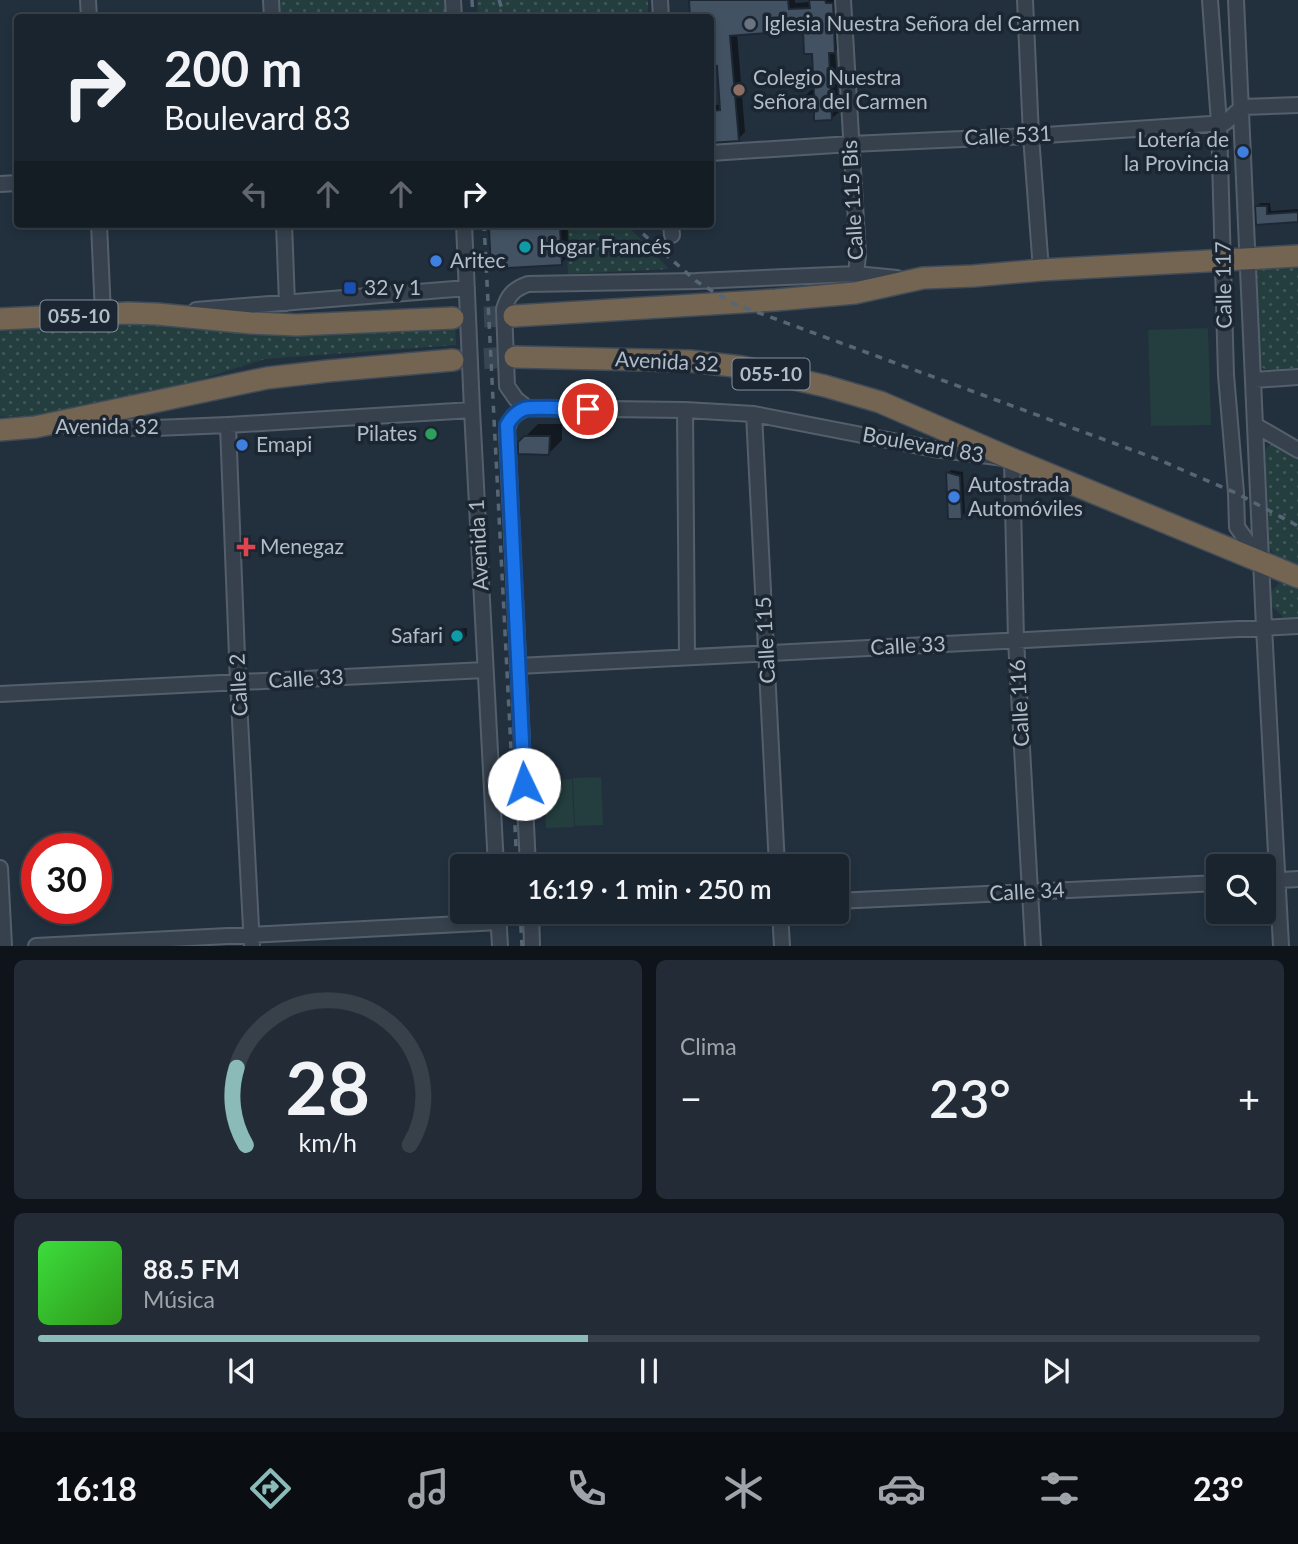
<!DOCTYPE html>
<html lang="es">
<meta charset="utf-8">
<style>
body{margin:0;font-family:Lato,sans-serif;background:#232c36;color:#f1f3f6;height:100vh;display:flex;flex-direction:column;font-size:26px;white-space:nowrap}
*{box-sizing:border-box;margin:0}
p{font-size:23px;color:#9fa4aa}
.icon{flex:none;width:38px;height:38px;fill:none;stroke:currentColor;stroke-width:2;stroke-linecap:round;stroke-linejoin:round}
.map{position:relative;height:946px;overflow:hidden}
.details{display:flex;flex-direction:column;gap:14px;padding:14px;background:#0e1419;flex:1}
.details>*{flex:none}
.top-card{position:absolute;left:14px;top:14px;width:700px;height:214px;border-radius:7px;box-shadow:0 4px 10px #0003,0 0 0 2px #38414a;background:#1a242e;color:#f1f3f6;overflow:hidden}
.tools{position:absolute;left:1206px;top:854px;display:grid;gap:14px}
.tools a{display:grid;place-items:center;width:70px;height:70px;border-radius:7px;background:#1a242e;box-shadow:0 4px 10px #0003,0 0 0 2px #38414a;font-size:35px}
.speed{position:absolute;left:21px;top:833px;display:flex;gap:14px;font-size:35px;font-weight:700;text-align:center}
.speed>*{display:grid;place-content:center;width:91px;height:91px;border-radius:50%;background:#1a242e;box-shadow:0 4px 10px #0003,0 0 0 2px #38414a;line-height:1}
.speed .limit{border:10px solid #d22;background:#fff;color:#111}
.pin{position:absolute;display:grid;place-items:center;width:60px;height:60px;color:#fff;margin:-30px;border:4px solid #fff;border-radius:50%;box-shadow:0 2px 7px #0007}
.me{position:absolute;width:77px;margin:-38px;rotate:357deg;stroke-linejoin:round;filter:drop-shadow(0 0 5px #0008)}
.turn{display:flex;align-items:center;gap:24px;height:147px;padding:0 35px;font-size:32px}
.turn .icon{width:91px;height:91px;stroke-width:2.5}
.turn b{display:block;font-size:49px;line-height:60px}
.lanes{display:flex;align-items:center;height:66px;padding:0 35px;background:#0003;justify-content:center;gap:35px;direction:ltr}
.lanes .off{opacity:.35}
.big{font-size:52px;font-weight:600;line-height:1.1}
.details .widget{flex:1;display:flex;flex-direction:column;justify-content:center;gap:10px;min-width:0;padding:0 24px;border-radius:10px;background:#232c36}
.details .dial{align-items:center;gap:0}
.dial svg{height:182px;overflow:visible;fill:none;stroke:#38414a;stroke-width:7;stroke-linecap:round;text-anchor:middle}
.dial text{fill:#f1f3f6;stroke:none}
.song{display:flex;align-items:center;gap:21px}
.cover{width:84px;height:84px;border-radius:10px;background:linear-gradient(135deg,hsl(120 70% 55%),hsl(110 70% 35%))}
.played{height:7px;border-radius:4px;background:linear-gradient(90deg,#8bbbb9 45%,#38414a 45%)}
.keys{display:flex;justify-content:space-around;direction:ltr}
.heat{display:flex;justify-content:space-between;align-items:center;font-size:38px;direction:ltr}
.details .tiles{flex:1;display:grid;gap:14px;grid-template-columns:1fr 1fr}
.widget:last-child{grid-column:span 2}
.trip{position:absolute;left:450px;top:854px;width:399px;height:70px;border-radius:7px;background:#1a242e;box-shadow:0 4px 10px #0003,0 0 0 2px #38414a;font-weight:600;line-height:70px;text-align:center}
.menu{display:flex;height:112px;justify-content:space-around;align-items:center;background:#0a0e12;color:#9fa4aa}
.menu .icon{width:49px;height:49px}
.menu .on{color:#8bbbb9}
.menu b{font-size:32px;color:#f1f3f6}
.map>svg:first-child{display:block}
</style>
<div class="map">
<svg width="1298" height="946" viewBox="0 0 1298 946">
<defs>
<pattern id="grass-dots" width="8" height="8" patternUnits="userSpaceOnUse" patternTransform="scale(1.75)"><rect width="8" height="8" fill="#243d3e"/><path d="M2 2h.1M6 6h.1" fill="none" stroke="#415759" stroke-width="1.8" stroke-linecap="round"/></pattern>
</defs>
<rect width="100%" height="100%" fill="#22303e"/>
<path fill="url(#grass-dots)" d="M280 0H448L449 17H280Z
M477 0H648V17H478Z
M566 224H626L669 269 568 274Z
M1298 263V368L1265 370 1259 364 1254 265Z
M137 320 455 324 456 345 265 359 102 411 0 417V329Z
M1276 443 1298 456V567C1286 562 1274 559 1269 546L1263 453 1267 447Z
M1279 583H1298V618L1285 619 1271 605V592Z"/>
<path fill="#243d3e" d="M1208 328 1211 425 1151 426 1148 330Z
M601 777 603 825 575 826 573 778Z
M572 779 574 827 546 828 544 780Z"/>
<path fill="#0007" d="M691 0H795V3L811 2V0H839L841 45 835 51 839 112 832 118 815 107 804 97 811 90H816L814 52 805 28 737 33 745 132 738 139 710 141V105H721L719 64 710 18Z
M1260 203H1270L1271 211 1298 209V220L1257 223V207Z
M497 224H568L569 255 561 264 491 230Z
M538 424H562V440L549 453 525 437Z
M951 470 963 472 965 513 961 517 948 473Z
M467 628V636L458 645 453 646 452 632 456 629Z"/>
<path fill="#425262" stroke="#1d2834" stroke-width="2" d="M689 0H788L789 9 810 8 809 0H825L826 3H833L835 53H829L832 120 814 121V109L803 110 802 96H814L812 54H804L803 30 730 36 739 141 710 143V111L720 110 717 66 710 67V18H690Z
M1255 206H1267V214L1298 212V222L1256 225Z
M560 226 562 265 491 269 489 229Z
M524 436H550L549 455 518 454V442Z
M946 472 960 476 962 519H948Z"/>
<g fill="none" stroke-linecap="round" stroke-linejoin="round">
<path stroke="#374553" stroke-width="21" stroke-dasharray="21 10" stroke-linecap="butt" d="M453 318 514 316
M453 360 515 357"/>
<g stroke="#545f6b" stroke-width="18">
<path id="minor" d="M88 0 89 18
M271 0 272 18
M453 0 454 18
M660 0 661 18
M843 0 858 255 856 274
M1025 0 1031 136 1041 270
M1210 0 1219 123 1226 375 1236 493 1237 527 1261 561
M1236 0 1264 627 1281 946
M710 153 851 144 1031 136 1225 123 1242 107 1298 105
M0 184 18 183
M99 224 103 314
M284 224 287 303
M464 224 472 410 496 866
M671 224 672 235
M196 310 467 288
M1253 380 1298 377
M527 408 685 410 754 414 934 449 1012 459 1016 640 1033 946
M527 408 516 399 507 386 504 309C508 295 514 289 528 284L696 281 856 274 897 278
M527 408C515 413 508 419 507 432L528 866
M685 410 687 657
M754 414 777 866
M228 425 238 682 252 946
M1255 425 1298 450
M68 427 155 428 228 425 472 410
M518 666 1298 626
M0 694 485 670
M0 868 4 946
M1264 881 1298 879
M836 901 1218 883
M498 912 500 946
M531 912 532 946
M780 912 782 946
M531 916 613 912
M36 946 499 922"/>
</g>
<g stroke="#414c58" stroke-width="24">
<path id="highway" d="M514 316 776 300 833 295 855 293 923 278 973 276 1041 270 1298 256
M0 319 128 313 157 314 251 323 297 325 453 318
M515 357 690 361 742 367 825 386 880 402 1012 459 1298 577
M0 430 35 427 267 378 328 371 453 360"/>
</g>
<use href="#minor" stroke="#36414d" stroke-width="14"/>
<use href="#highway" stroke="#746452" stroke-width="21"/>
<path stroke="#576675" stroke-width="3.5" stroke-dasharray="7 7" stroke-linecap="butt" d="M472 0 473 18
M499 0 505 18
M484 224 517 866
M633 224 656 246 696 281 732 303 1157 459 1236 493 1298 526
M520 912 522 946"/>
</g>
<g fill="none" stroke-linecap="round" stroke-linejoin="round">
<g stroke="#114b97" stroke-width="18">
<path id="route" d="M524 784 507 425C511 418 516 412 524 409 534 406 575 409 588 409"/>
</g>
<use href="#route" stroke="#1a73e8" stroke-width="12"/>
</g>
<circle fill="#6b7280" stroke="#1b2632" stroke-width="2.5" cx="750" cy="24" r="7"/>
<circle fill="#8d6e63" stroke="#1b2632" stroke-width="2.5" cx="739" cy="90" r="7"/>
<g fill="#3f7fe0" stroke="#1b2632" stroke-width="2.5">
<circle cx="1243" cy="152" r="7"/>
<circle cx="436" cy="261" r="7"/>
<circle cx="242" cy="445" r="7"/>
<circle cx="954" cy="497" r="7"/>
</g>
<g fill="#0f9aa8" stroke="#1b2632" stroke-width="2.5">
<circle cx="525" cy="247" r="7"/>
<circle cx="457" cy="636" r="7"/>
</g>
<rect fill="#1a4fb4" stroke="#1b2632" stroke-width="2.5" x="343" y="281" width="14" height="14" rx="3.5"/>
<circle fill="#2e9e5b" stroke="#1b2632" stroke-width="2.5" cx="431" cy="434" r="7"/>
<path fill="#e0444e" stroke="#1b2632" stroke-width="2.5" d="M242.5 536.5h7v7h7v7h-7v7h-7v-7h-7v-7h7z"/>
<g text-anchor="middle" stroke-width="7" stroke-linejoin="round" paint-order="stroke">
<g fill="#1b2632" stroke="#848f9c" stroke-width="2">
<rect x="40.5" y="300.5" width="77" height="31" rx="5"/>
<rect x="732.5" y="358.5" width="77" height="31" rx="5"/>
</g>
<g font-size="19" font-weight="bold" fill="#b1bcc9">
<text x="79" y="323">055-10</text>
<text x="771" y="381">055-10</text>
</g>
<g font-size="21" fill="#b1bcc9" stroke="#1b2632" text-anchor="start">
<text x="764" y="31">Iglesia Nuestra Señora del Carmen</text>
<text x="753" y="85">Colegio Nuestra<tspan x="753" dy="24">Señora del Carmen</tspan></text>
<text x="1229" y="147" text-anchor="end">Lotería de<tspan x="1229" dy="24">la Provincia</tspan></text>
<text x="539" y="254">Hogar Francés</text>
<text x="450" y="268">Aritec</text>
<text x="364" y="295">32 y 1</text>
<text x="417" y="441" text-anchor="end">Pilates</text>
<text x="256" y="452">Emapi</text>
<text x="968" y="492">Autostrada<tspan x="968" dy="24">Automóviles</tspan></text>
<text x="260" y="554">Menegaz</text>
<text x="443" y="643" text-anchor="end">Safari</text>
</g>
<g font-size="21" fill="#b1bcc9" stroke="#1b2632">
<text transform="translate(1008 136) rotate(-3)" y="7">Calle 531</text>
<text transform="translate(853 200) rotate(-93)" y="7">Calle 115 Bis</text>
<text transform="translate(1224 285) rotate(-91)" y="7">Calle 117</text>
<text transform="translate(667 362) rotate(3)" y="7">Avenida 32</text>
<text x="107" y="434">Avenida 32</text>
<text transform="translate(923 445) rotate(10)" y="7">Boulevard 83</text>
<text transform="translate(479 545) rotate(-93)" y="7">Avenida 1</text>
<text transform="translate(766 640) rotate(-93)" y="7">Calle 115</text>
<text transform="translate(908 646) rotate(-3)" y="7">Calle 33</text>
<text transform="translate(306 679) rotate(-3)" y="7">Calle 33</text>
<text transform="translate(239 685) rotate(-93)" y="7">Calle 2</text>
<text transform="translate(1020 703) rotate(-93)" y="7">Calle 116</text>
<text transform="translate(1027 892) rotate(-3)" y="7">Calle 34</text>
</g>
</g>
</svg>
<div class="tools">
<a><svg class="icon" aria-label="search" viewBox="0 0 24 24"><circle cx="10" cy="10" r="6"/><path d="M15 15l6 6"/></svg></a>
</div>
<div class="speed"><div class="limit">30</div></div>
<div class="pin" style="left:588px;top:409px;background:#d93025"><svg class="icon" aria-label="arrive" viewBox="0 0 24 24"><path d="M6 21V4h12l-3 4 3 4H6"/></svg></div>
<svg class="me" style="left:524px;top:784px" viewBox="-20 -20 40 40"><circle r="19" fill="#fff"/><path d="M0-13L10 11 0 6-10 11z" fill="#1a73e8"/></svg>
<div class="trip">16:19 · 1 min · 250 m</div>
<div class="top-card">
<div class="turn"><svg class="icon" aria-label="right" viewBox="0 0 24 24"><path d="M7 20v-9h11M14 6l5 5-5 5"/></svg><div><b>200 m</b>Boulevard 83</div></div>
<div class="lanes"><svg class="icon off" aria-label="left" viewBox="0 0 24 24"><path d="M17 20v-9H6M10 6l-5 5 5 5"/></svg><svg class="icon off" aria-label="ahead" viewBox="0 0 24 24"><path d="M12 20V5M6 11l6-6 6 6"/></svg><svg class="icon off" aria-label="ahead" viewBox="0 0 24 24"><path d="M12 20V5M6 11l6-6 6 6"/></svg><svg class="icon" aria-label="right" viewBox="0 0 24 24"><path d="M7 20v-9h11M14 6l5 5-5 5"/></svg></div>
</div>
</div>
<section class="details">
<div class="tiles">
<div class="widget dial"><svg viewBox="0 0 100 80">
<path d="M14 69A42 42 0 1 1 86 69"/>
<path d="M14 69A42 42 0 0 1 10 35" stroke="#8bbbb9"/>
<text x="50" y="56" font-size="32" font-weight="700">28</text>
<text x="50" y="72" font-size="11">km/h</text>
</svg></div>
<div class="widget"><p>Clima</p>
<div class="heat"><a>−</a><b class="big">23°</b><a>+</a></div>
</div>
<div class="widget">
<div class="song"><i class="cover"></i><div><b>88.5 FM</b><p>Música</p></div></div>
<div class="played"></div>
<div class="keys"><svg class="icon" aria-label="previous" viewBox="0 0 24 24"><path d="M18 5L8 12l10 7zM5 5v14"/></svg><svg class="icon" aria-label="pause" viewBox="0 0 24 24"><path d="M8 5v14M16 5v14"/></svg><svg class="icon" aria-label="next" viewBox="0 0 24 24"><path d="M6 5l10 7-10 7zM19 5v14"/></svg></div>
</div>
</div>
</section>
<nav class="menu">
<b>16:18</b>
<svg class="icon on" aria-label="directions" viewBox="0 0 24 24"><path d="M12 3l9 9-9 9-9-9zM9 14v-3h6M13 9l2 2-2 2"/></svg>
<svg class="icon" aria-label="music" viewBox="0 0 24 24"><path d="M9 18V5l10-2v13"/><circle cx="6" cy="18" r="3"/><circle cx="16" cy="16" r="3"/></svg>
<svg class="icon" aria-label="phone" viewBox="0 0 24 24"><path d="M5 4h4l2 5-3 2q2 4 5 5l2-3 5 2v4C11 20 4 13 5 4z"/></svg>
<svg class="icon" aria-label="climate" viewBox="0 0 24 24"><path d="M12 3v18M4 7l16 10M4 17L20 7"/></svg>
<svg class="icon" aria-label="car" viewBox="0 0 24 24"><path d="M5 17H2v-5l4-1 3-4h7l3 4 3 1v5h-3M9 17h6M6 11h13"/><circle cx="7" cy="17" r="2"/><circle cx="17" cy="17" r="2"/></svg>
<svg class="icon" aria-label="filters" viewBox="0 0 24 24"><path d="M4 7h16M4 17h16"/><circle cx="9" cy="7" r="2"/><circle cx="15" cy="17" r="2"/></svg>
<b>23°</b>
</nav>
